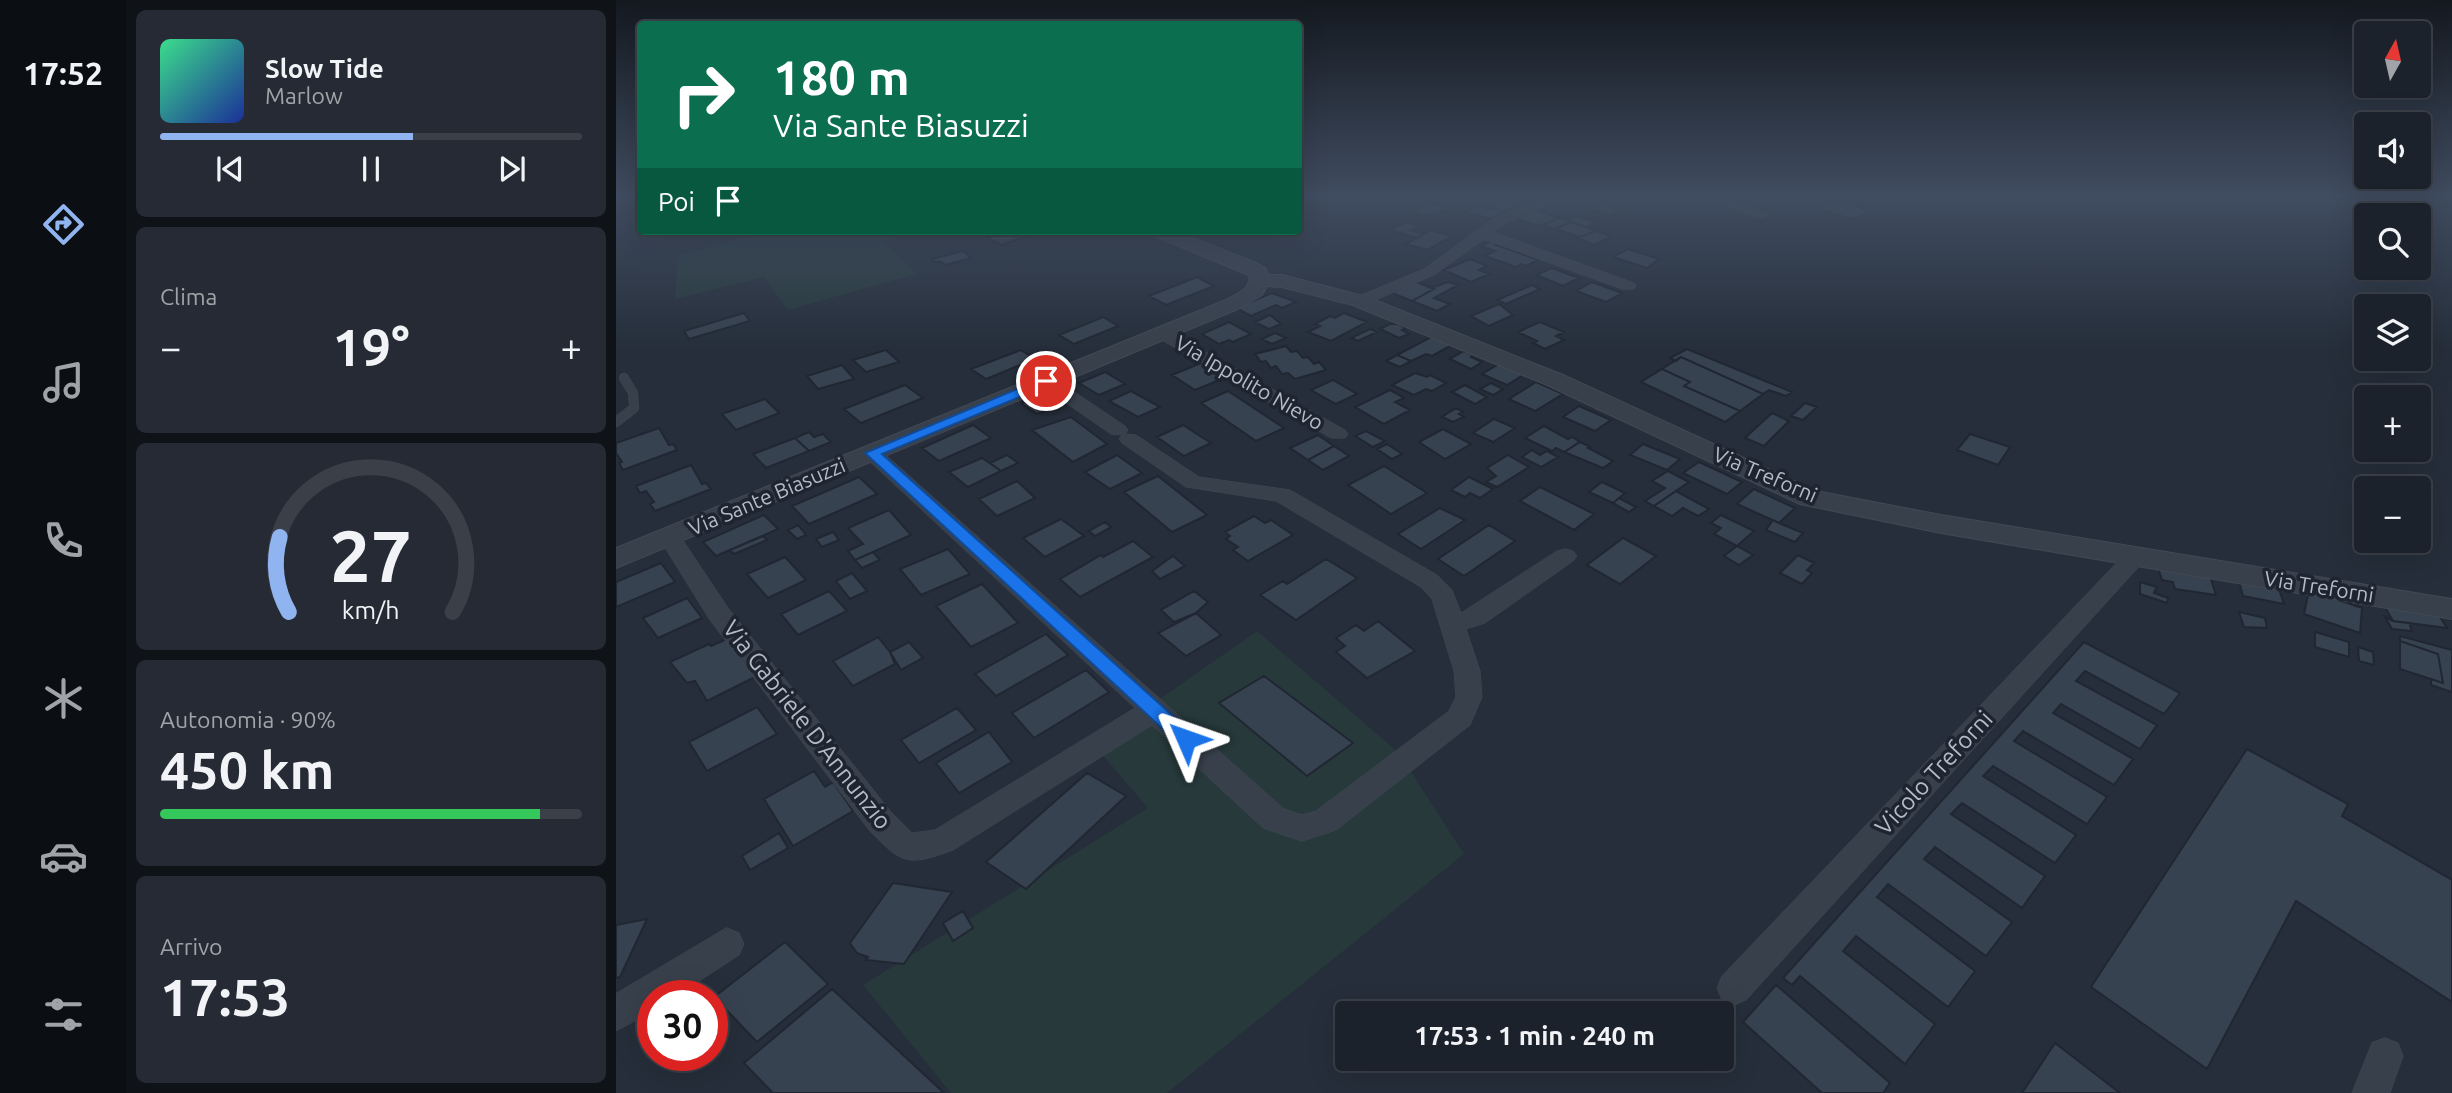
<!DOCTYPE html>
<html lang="it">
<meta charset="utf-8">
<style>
body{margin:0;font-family:Ubuntu,sans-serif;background:#252a34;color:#f1f3f6;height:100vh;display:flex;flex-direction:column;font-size:26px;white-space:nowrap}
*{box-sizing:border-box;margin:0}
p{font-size:23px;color:#a0a4a9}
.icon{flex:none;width:38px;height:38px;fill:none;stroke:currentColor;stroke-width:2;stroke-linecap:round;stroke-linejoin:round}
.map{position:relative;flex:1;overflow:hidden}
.details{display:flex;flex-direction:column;gap:10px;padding:10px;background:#0f1318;width:490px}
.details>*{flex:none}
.banner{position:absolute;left:21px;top:21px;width:665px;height:214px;border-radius:7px;box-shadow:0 7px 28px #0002,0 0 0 2px #3a3f48;background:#0b6e4f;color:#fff;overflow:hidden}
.needle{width:46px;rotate:8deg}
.tools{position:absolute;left:1738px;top:21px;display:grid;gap:14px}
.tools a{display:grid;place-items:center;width:77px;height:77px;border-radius:7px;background:#1c222c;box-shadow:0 7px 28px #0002,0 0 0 2px #3a3f48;font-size:35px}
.speed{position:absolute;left:21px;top:980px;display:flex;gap:14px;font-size:35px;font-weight:700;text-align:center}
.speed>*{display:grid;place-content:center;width:91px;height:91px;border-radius:50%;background:#1c222c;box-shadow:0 7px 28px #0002,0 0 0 2px #3a3f48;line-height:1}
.speed .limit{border:10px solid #d22;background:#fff;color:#111}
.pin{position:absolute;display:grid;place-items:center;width:60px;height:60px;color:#fff;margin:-30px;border:4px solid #fff;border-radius:50%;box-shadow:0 2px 7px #0007}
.me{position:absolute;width:77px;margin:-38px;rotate:313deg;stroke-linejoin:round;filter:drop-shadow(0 0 5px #0008)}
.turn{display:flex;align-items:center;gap:24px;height:147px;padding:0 21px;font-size:32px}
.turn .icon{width:91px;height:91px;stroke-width:2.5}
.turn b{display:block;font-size:49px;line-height:60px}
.then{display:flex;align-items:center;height:66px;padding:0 21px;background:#0003;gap:14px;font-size:26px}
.big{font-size:52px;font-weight:700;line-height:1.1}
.details .card{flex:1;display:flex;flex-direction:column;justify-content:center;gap:10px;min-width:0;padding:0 24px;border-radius:10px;background:#252a34}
.details .dial{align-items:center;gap:0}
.dial svg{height:182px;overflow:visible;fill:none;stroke:#3a3f48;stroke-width:7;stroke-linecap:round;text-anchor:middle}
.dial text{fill:#f1f3f6;stroke:none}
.song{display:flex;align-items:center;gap:21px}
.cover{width:84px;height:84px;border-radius:10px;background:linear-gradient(135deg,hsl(150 70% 55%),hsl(230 70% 35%))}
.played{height:7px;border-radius:4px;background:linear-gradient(90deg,#90b4ef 60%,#3a3f48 60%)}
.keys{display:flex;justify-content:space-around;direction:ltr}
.heat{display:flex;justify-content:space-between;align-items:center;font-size:38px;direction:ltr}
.charge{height:10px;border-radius:5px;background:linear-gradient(90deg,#34c759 90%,#3a3f48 0)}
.trip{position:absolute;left:719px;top:1001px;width:399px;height:70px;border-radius:7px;background:#1c222c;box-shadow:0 7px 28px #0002,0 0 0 2px #3a3f48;font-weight:700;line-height:70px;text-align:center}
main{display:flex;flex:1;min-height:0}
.tabs{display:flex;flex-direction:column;width:126px;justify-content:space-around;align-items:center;background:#0b0e12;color:#a0a4a9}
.tabs .icon{width:49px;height:49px}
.tabs .selected{color:#90b4ef}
.tabs b{font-size:32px;color:#f1f3f6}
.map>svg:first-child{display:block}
</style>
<main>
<nav class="tabs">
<b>17:52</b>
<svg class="icon selected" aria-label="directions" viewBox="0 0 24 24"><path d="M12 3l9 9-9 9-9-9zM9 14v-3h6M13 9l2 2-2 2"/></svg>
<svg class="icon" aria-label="music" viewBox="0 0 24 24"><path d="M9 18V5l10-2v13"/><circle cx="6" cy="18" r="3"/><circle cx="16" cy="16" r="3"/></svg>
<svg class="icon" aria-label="phone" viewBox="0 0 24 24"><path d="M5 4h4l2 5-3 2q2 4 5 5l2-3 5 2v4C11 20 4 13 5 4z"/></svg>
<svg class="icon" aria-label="climate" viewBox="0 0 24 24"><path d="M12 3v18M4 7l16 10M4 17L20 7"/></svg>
<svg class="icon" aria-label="car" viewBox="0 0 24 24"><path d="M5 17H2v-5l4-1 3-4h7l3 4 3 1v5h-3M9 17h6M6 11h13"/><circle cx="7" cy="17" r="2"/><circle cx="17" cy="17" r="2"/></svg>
<svg class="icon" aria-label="filters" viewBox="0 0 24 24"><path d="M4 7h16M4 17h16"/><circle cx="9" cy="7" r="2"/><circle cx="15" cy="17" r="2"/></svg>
</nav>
<section class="details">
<div class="card">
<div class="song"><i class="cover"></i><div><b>Slow Tide</b><p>Marlow</p></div></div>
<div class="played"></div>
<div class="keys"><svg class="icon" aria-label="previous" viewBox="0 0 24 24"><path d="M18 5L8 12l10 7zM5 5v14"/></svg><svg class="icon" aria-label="pause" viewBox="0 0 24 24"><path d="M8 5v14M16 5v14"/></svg><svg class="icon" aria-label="next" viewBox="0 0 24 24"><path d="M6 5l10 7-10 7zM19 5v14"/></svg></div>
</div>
<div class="card"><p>Clima</p>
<div class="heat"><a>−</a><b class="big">19°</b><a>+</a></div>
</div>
<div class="card dial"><svg viewBox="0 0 100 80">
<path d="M14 69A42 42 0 1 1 86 69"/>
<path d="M14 69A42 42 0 0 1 10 36" stroke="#90b4ef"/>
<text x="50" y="56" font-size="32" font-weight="700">27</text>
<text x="50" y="72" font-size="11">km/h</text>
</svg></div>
<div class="card"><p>Autonomia · 90%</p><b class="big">450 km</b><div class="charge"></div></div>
<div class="card"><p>Arrivo</p><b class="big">17:53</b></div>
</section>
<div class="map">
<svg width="1836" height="1093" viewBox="0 0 1836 1093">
<rect width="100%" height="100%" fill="#252e3a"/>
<path fill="#27393b" d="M155 231H275L280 238 268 242 300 274 172 310 148 277 59 299 62 255Z
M641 631 783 753 848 854 551 1093H335L247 985 532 808 478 745Z"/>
<path fill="#374250" stroke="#202732" stroke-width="2" d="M889 197H914L876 219 848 212 863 205 875 209 878 208 872 206Z
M954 197H964L976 201 964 206 946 200Z
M991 200 999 203 992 206 1005 210 995 216 974 209Z
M1215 200 1254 210 1243 218H1232L1202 208Z
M824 203 833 210 804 216 796 209Z
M920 210 943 218 923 226 900 219Z
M959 216 981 222 970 227 950 220Z
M943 218 955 222 938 229 926 225Z
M790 222 804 226 795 230 808 234 801 238 774 230Z
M955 222 970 227 980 231 964 237 940 229Z
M815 230 836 236 811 250 790 244Z
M391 231H414L418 233 386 245 371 238Z
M980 231 996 236 978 245 962 238Z
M875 241 883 244 880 245 922 260 910 266 905 264 900 267 869 256 879 251 865 246Z
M1012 249 1043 259 1031 268 997 257Z
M347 251 355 258 329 265 324 261 319 262 316 259Z
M854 259 871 266 863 270 873 274 855 282 828 270Z
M936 268 963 278 947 286 920 275Z
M581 277 598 286 550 305 533 296Z
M798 281 818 289 796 301 776 293Z
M832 282 842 285 818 298 834 304 821 311 796 301 818 289 815 288Z
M976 282 1006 293 990 302 960 291Z
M916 285 924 289 890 304 881 300Z
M656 293 680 302 666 308 660 305 635 316 620 308Z
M883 304 897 315 873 326 855 316Z
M128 313 134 321 73 339 68 331Z
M728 313 751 322 715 341 692 332 704 326 699 324 714 316 719 318Z
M654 315 665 324 653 329 639 322Z
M487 317 502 326 458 344 443 335Z
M613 322 635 334 617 342 613 340 603 344 586 334Z
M924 322 948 332 940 336 948 340 929 349 917 343 921 341 902 332Z
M774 324H782L790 328 786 330 793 334 783 338 764 329Z
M754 329 761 332 742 341 735 338Z
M659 333 670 338 656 344 646 339Z
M817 336 836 345 816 356 810 354 795 361 781 355Z
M670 346 675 352 681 351 687 358 692 357 698 364 703 362 710 370 679 379 672 373 666 374 660 366 655 368 650 361 645 362 639 354Z
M1071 349 1176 392 1170 396 1153 390 1147 394 1065 357 1060 361 1054 358Z
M270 350 283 362 250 372 237 360Z
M405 350 419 359 370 379 355 369Z
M848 351 857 355 855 357 866 362 855 369 834 359Z
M781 355 795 361 784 367 770 361Z
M1065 357 1147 394 1124 411 1068 386 1074 382 1046 369Z
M585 363 608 378 579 390 556 375Z
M883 364 907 375 891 385 866 374Z
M226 365 238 379 202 389 191 376Z
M1046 369 1074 382 1068 386 1124 411 1109 422 1025 382Z
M489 372 509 384 483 395 463 383Z
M799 373 811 377 814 375 830 383 816 391 810 389 798 395 776 385Z
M717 380 741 394 720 404 695 390Z
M920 382 947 394 919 411 893 399Z
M875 383 887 389 877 395 864 389Z
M289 385 307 398 245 423 228 409Z
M849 385 871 397 859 404 836 392Z
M774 390 788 398 779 402 794 410 768 424 739 407Z
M435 391 451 402 421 414 406 404Z
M515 391 544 407 522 417 493 401Z
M612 391 668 428 640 441 585 403Z
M149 399 163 413 120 430 106 414Z
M1189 403 1201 407 1187 420 1175 416Z
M963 406 995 420 979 431 947 417Z
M840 408 847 412 843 414 848 417 837 422 826 417Z
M1156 413 1173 421 1148 446 1129 438Z
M455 417 491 444 457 462 416 430Z
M878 419 899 428 877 442 857 433Z
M357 425 375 438 323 461 306 448Z
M567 425 595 443 568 456 541 437Z
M928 426 952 439 956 437 964 442 948 452 940 448 936 451 909 438Z
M43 428 53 445 57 444 61 450 7 470 3 463 6 462 0 453V443Z
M827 429 855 444 829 459 803 442Z
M750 431 769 441 757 447 739 436Z
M193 432 198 437 207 434 215 442 193 451 179 438Z
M1354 434 1394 447 1382 465 1341 450Z
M702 435 718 446 692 460 674 448Z
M179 438 193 451 150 468 137 454Z
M964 442 975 447 972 448 997 461 987 468 948 452Z
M771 444 786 454 776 459 761 449Z
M1027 444 1064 459 1051 470 1014 455Z
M718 446 733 456 707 470 692 460Z
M916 450 924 455 931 451 942 457 925 467 906 457Z
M391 455 402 463 385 471 374 463Z
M501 455 526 473 494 489 469 472Z
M892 455 913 467 881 487 870 482 880 476 871 468Z
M366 458 385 471 352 487 333 472Z
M1083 462 1126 482 1111 494 1067 473Z
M75 465 86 484 90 483 95 489 39 511 34 504 38 502 30 491 24 493 20 486Z
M768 466 811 493 775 514 732 485Z
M1052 471 1073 482 1038 506 1029 501 1049 488 1036 481Z
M542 476 591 515 556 532 508 492Z
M243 477 261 494 193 524 176 506Z
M853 477 877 489 864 498 854 493 849 497 835 490Z
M401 481 419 498 381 516 363 499Z
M986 482 1009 493 997 503 973 492Z
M924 487 978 514 958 530 904 501Z
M1138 489 1179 508 1163 523 1121 504Z
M1060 491 1093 509 1082 516 1067 508 1056 516 1038 506Z
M1003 498 1020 507 1013 512 997 503Z
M824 508 849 520 805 549 782 534Z
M273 510 295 535 239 560 232 551 247 544 232 528Z
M148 515 162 529 100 556 87 542Z
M1105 515 1138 531 1121 546 1098 534 1105 528 1095 523Z
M638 516 649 523 655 520 677 535 632 561 617 550 622 547 610 539 614 536 609 532Z
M445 519 468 536 429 557 407 538Z
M1157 520 1163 523 1187 533 1179 542 1150 530Z
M489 522 495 527 479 536 473 531Z
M182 525 190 535 181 539 172 530Z
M873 525 899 541 848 576 822 559Z
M217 532 223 540 206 547 200 539Z
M147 536 151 540 118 554 114 550Z
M1007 538 1040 556 1004 584 971 565Z
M517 541 537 557 464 597 444 579 485 555 487 557Z
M1121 546 1137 555 1123 565 1108 556Z
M332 549 354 574 305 595 284 569Z
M257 552 264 560 246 568 239 560Z
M1182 555 1198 563 1191 570 1196 573 1186 584 1164 573Z
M557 556 569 566 544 579 536 571Z
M169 557 190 580 152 598 131 574Z
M710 559 741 578 680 620 644 595 667 581 671 584Z
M45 563 59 582 0 607V582Z
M1542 568 1594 576 1600 595 1559 589 1557 582 1546 580Z
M236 573 251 591 234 599 220 581Z
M1622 578 1662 586 1668 604 1627 596Z
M1524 582 1541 587 1538 593 1552 598 1551 603 1524 594Z
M366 584 402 623 355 647 320 606Z
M1693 590 1746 608 1744 633 1688 614Z
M213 591 231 611 182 635 165 614Z
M578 591 592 602 580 613 558 622 545 610Z
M71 598 86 618 42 638 27 618Z
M1767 604 1822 614 1831 628 1777 621Z
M1623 612 1649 618 1651 628 1628 627Z
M580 613 605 635 570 656 542 633Z
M1769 617 1777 621 1793 623 1796 631 1776 629Z
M762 621 799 651 751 678 720 652 729 646 720 638 740 625 748 631Z
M1699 632 1733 642V657L1699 647Z
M430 634 452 655 380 696 359 674Z
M1784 636 1836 650V692L1815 685V679L1827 683 1822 654 1784 641Z
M262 637 274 652 279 664 237 686 217 661Z
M113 638 139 677 91 701 79 681 71 683 54 662 93 644 95 646Z
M1784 641 1822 654 1827 683 1784 669Z
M293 642 307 658 285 670 274 652Z
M1468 642 1564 693 1548 714 1469 671 1460 681 1541 725 1524 749 1445 704 1437 713 1517 759 1498 785 1407 731 1398 741 1491 797 1471 824 1377 766 1367 776 1460 835 1439 863 1346 803 1335 814 1429 876 1406 908 1319 847 1308 859 1396 922 1370 956 1272 884 1261 897 1359 971 1332 1007 1240 936 1227 951 1319 1024 1289 1064 1184 976 1176 985 1167 978Z
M1742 647 1757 652 1758 665 1743 661Z
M470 670 493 692 418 738 396 713Z
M648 676 737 743 691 776 603 703Z
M141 707 161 734 91 771 73 742Z
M341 708 360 730 303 763 285 740Z
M373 732 396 762 343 793 320 763Z
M1631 749 1732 804 1726 816 1836 880V1002L1680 901 1591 1069 1475 987Z
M198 771 209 787 217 782 237 811 177 846 148 799Z
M471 773 510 796 410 889 370 862Z
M163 833 172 848 134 870 126 856Z
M277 883 336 892 288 964 250 960 252 957 241 953 234 943Z
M347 911 357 928 337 941 327 923Z
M31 919 4 977 0 978V925Z
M169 942 212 984 141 1042 98 997Z
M1160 985 1274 1083 1267 1093H1206L1127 1022Z
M216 989 328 1093H157L128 1063Z
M1439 1043 1504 1093H1406Z"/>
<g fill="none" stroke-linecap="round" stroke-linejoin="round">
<g stroke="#424954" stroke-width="10">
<path id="service" d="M0 422 18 408 17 393 8 378"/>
</g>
<g stroke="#424954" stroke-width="1">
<path id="minor" d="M932 197H950L888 224 877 232 1018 283 1020 286 1018 289H1006L868 239 818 275 750 304H738L736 301 738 298 808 269 878 218Z
M1085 197H1105L1153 214 1146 218 1141 217Z
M545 327 729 430 732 434 729 438H715L539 336 536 332Z
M430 375 436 377 509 426 512 430 509 434 520 435 583 477 674 490 821 575 836 590 845 613 941 551 949 549 957 551 961 556 957 561 869 623 850 629 864 671 866 697 854 725 720 830 686 841 647 828 536 725 337 850C291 867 286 864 253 830L94 620 43 538 46 533H62L112 608 275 812 296 833 319 830 519 708 249 457 246 453 249 449H263L668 809 686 815 700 811 833 711 840 697 838 671 816 599 805 587 660 501 570 487 506 443 503 439 506 435 495 434 424 385 421 381 424 377Z
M1519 550 1527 552 1531 557 1527 562 1130 1000 1118 1005 1106 1000 1101 988 1106 976 1511 552Z
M111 928 123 933 128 944 123 955 60 996H37V1011L0 1031V994Z
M1769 1038 1782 1043 1787 1056 1774 1093H1736L1756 1043Z"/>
</g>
<g stroke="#424954" stroke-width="2">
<path id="tertiary" d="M533 231H558L638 262 649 268 652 275H666L751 297 947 375 1200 491 1325 515 1836 599V619L1325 533 1184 504 931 385 737 305 666 287 651 286 646 295 624 308 0 568V548L610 300C620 294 636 289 633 275L536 235Z"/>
</g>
<use href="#service" stroke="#38404b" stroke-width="9"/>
<use href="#minor" fill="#38404b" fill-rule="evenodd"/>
<use href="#tertiary" fill="#38404b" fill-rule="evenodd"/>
</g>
<linearGradient id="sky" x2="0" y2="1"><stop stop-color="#141920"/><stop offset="0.56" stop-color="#404c60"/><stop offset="1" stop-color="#404c60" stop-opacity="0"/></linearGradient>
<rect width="1836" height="350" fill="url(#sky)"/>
<path fill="#1a73e8" stroke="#114b97" stroke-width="2" d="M430 377 435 378V384L266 454 577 734 580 739 577 744 570 747 563 744 249 453Z"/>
<g text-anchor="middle" stroke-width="7" stroke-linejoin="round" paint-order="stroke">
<g font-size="21" fill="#b4bbc6" stroke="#1e2530">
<text transform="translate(633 383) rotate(30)" y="7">Via Ippolito Nievo</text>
<text transform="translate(1149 475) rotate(23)" y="7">Via Treforni</text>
<text transform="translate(151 497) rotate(-23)" y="7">Via Sante Biasuzzi</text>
<text transform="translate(1703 587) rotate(9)" y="7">Via Treforni</text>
</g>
<g font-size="24" fill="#b4bbc6" stroke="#1e2530">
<text transform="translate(191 725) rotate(52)" y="8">Via Gabriele D'Annunzio</text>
<text transform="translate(1318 773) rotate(-47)" y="8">Vicolo Treforni</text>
</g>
</g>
</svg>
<div class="tools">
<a><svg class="needle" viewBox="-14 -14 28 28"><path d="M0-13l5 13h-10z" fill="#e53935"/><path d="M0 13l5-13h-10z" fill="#a0a4a9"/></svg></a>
<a><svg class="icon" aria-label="sound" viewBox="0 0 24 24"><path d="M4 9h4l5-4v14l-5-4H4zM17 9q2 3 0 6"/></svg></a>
<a><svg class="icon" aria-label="search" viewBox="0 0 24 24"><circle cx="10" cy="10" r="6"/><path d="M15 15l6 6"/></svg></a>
<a><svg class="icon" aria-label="layers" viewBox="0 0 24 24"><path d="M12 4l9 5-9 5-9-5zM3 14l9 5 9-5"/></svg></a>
<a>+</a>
<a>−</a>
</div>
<div class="speed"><div class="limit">30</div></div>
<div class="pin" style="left:430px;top:381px;background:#d93025"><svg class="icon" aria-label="arrive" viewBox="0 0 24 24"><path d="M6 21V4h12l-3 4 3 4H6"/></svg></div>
<svg class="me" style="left:570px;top:739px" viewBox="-20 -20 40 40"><path d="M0-17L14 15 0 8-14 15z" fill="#1a73e8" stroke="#fff" stroke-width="4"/></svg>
<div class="trip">17:53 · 1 min · 240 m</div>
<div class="banner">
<div class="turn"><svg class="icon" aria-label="right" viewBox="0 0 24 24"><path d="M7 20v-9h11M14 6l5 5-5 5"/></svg><div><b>180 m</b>Via Sante Biasuzzi</div></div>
<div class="then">Poi<svg class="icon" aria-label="arrive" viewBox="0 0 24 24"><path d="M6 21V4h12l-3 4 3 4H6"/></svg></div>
</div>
</div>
</main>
